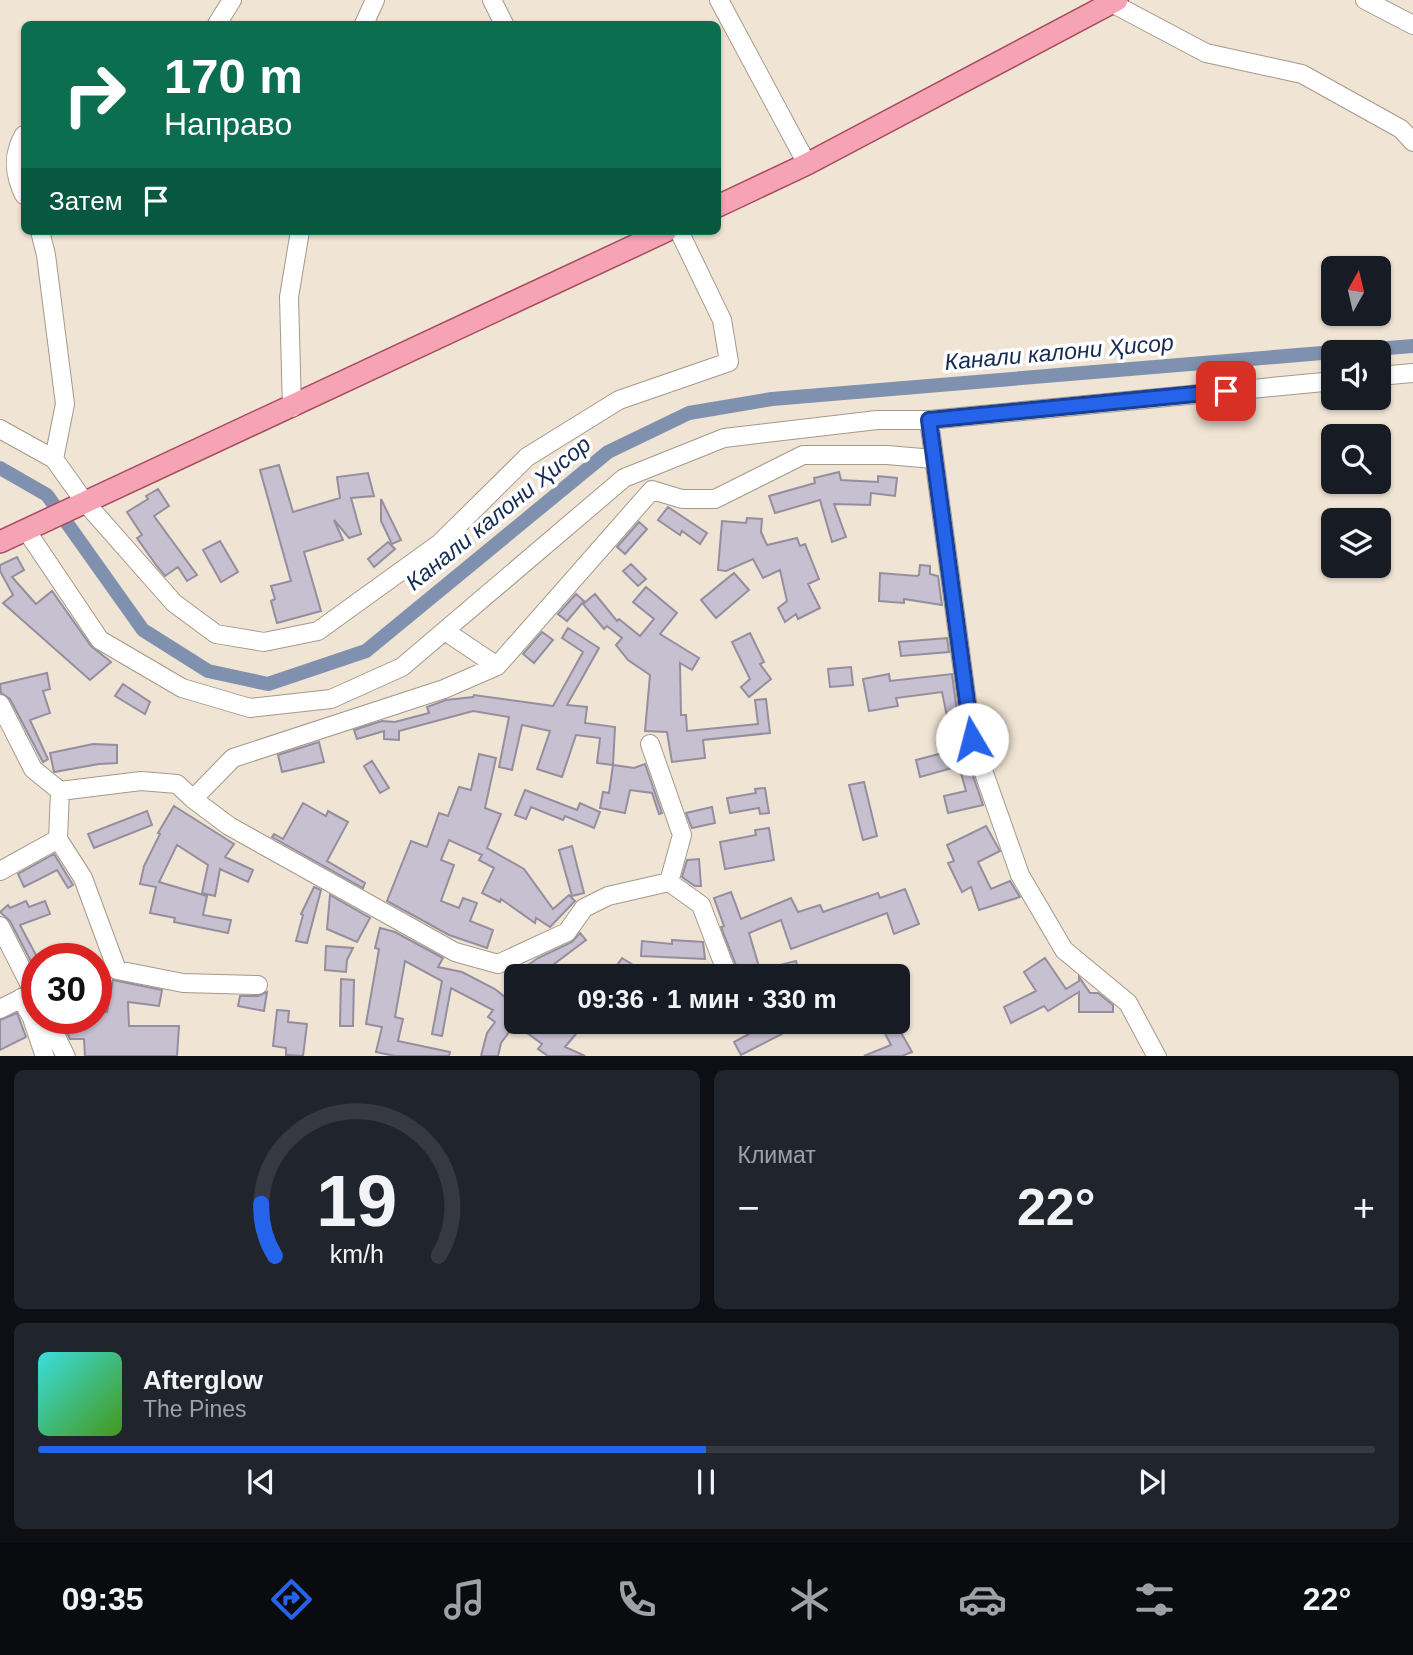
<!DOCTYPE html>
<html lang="ru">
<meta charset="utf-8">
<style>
body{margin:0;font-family:Helvetica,sans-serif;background:#20242c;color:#f1f3f6;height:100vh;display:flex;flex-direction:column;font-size:26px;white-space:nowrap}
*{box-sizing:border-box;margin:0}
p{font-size:23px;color:#9ea1a6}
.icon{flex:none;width:38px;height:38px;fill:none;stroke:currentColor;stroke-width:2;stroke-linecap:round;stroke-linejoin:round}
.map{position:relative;height:1056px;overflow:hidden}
.details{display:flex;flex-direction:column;gap:14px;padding:14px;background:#0d0f14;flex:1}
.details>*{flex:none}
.guide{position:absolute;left:21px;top:21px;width:700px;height:214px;border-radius:10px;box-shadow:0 2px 5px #0004;background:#0b6e4f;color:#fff;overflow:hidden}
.needle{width:46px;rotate:8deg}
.buttons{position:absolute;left:1321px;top:256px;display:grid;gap:14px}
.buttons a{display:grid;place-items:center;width:70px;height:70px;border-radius:10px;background:#171b24;box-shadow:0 2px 5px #0004;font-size:35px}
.speed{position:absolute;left:21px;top:943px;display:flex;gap:14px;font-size:35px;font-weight:700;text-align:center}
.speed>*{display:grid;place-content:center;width:91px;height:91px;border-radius:50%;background:#171b24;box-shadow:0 2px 5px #0004;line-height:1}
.speed .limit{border:10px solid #d22;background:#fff;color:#111}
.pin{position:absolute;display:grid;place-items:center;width:60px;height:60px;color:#fff;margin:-30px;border-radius:14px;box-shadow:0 4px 10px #0006}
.me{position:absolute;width:77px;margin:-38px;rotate:352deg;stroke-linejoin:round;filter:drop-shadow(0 0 5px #0008)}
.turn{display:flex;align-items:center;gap:24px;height:147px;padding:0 28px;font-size:32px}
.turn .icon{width:91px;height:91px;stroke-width:2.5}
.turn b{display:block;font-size:49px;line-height:60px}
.then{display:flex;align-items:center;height:66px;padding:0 28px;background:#0003;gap:14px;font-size:26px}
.big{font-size:52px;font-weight:600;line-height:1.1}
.details .tile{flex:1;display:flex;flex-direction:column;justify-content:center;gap:10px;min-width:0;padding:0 24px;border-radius:10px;background:#20242c}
.details .dial{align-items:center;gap:0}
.dial svg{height:182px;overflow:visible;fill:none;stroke:#363941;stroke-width:7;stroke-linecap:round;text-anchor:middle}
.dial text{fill:#f1f3f6;stroke:none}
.song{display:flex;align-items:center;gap:21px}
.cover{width:84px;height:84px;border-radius:10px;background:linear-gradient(135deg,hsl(180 70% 55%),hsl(100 70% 35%))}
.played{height:7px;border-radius:4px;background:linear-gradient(90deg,#2563eb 50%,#363941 50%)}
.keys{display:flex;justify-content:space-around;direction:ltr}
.heat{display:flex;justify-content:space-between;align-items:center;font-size:38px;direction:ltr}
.details .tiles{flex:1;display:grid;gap:14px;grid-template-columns:1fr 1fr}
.tile:last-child{grid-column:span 2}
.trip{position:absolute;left:504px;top:964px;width:406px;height:70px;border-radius:10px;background:#171b24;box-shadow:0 2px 5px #0004;font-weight:600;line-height:70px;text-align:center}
.tabs{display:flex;height:112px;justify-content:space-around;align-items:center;background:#090b0e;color:#9ea1a6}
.tabs .icon{width:49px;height:49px}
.tabs .current{color:#2563eb}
.tabs b{font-size:32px;color:#f1f3f6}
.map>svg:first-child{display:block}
</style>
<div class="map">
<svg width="1413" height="1057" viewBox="0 0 1413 1057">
<rect width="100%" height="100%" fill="#f0e4d4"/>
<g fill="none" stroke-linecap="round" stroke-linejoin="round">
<path stroke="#7f91af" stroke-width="14" d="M1339 352 1413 346
M0 468 47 495 143 630 208 671 268 684 366 651 608 452 689 413 772 399 1334 352"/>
</g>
<path fill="#c6c0d1" stroke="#948e9e" stroke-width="2" d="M279 465 293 512 340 498 337 477 368 473 374 496 351 498 361 534 349 538 334 520 343 540 304 552 321 611 277 623 271 601 275 599 271 586 291 581 260 470Z
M839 472 841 480 878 482V476L897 478 895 496 871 493 870 505 834 504 846 537 832 542 820 500 775 513 769 496 815 483 814 478Z
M158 489 169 506 154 516 197 575 187 581 178 567 165 576 156 565 137 538 142 535 127 512 148 499 146 496Z
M381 499 401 540 392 544 381 521Z
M668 507 707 533 700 544 682 531 680 535 658 520Z
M747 518 762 519 761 532 767 545 797 538 800 546 805 544 819 579 808 584 820 608 798 619 796 614 785 622 778 608 787 601 780 570 763 578 753 559 726 571 718 570 722 521 746 523Z
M639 522 647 529 625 554 617 547Z
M220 541 238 572 221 582 203 550Z
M388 542 395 549 374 567 368 559Z
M17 557 24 570 12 577 36 604 52 591 91 646 111 662 90 680 3 603 13 595 0 571V565Z
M631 564 646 579 638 586 623 571Z
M920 565 930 566V574L938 576 942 605 904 599V603L879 601 880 573 917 576 919 575Z
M734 573 749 590 716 618 701 600Z
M646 587 677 613 660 634 699 658 692 670 680 663 681 715H686L687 731 758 724 755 700 766 699 770 733 703 740 705 758 672 762 667 732 645 731 650 675 628 660 616 645 622 638 607 626 604 629 583 604 595 594 617 621 619 619 640 636 654 619 633 602Z
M576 594 584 601 567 621 558 614Z
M568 628 599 648 567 705 587 707 585 723 615 727 613 765 597 763 600 738 576 735 562 777 537 769 550 731 522 725 512 770 499 767 509 717 473 711 399 731V740L384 739V731L357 739 354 730 382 721 395 722 429 713 427 707 446 700 473 697 474 695 553 706 583 652 562 638Z
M542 632 553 640 534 663 523 654Z
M750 633 764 662 760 664 771 679 749 697 741 687 750 679 732 642Z
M947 638 949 652 901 656 899 642Z
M851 667 853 685 830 687 828 669Z
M47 673 50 689 43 691 50 713 30 720 48 759 43 762 10 699 1 693 0 684Z
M889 674 890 681 952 674 961 741 983 805 948 813 944 796 966 791 959 766 920 777 916 760 954 750 942 692 896 698 898 706 869 711 863 679Z
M123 684 150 702 145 714 115 696Z
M319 742 324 762 282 772 278 755Z
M93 744 117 745V763L99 764 54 772 50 753Z
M479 754 496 758 485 808 501 814 487 848 524 869 553 909 569 895 575 901 550 927 536 918 535 923 501 899 500 902 482 893 494 868 479 860 482 855 449 840 441 860 454 865 441 901 459 908 463 898 477 903 470 921 493 930 487 948 449 935 387 901 411 841 427 847 439 813 448 816 459 787 471 790Z
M372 761 389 788 380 793 364 766Z
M645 764 662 813 659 814 652 793 630 790 625 813 600 808 603 792 609 793 613 765 634 768Z
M864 782 877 836 863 840 849 785Z
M765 788 769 813 760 814 759 808 730 813 727 798 756 793 755 789Z
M525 790 577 810 580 803 600 812 594 828 565 816 563 820 531 807 526 819 515 815Z
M303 803 326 816 328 811 348 822 327 861 365 883 363 888 272 837 274 834 283 839Z
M174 806 234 844 225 857 253 870 248 882 220 869 215 896 202 893 208 865 177 845 159 882 207 896 203 915 231 920 228 933 174 922 175 918 150 913 156 887 140 884 144 866 160 834 158 833Z
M712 807 715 823 692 828 686 813Z
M147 811 152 825 94 848 88 834Z
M986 826 1000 851 978 862 991 889 1010 881 1020 897 979 910 971 887 962 892 948 863 954 861 947 845Z
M769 828 774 860 725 869 720 842 756 835 755 830Z
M572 846 584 893 572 896 559 850Z
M54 854 73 885 68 888 57 870 24 887 18 874Z
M699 859 701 886H695L682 877 687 860Z
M314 887 321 890 307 943 296 941 303 915 301 914Z
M905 889 919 924 894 934 887 913 791 949 781 920 749 933 760 970 796 961 800 976H745L744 972 739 973 721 927 724 926 714 898 731 892 741 919 791 898 798 912 820 905 823 912 878 893 880 898Z
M330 895 370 918 357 942 327 929Z
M26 901 29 907 45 901 50 914 20 925 37 957V973L10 921 0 912 8 905 10 908Z
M380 928 395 932 443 958 438 967 462 972 495 989 516 1006V1022H586L565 1047 585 1056H548L538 1049 542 1044 515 1024 501 1043 498 1056H481L487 1033 495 1022 488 1017 493 1010 451 988 442 1036 432 1034 442 981 405 961 395 1017 403 1019 398 1041 450 1052 449 1056H395L376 1052 382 1027 366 1024 379 949 375 948Z
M580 933 586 940 538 976H512L538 958 572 942Z
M672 940 703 942 705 959 641 956 642 941 672 944Z
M326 946 353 948 347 960 346 972 325 970Z
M622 958 651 976H622L613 971Z
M1045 958 1066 989 1079 981V977L1090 993H1098L1113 1005V1012H1079V992L1048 1011 1044 1006 1011 1023 1004 1007 1036 991 1024 972Z
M341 979 354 980 353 1026H340Z
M113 980 162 990 159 1006 128 1002 129 1026H179L177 1056H85L84 1039H70L60 1018H96V1012H107Z
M267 992 264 1011 238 1006 240 996H258Z
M277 1010 289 1011 288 1022 307 1024 303 1056 286 1055V1048L273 1046Z
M17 1013 26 1037 0 1050V1020Z
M742 1022H805L741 1055 734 1042 751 1033Z
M879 1022H895L912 1052 902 1056H864L891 1045Z"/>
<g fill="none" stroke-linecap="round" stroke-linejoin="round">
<g stroke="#a4998a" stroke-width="20">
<path id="minor" d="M492 0 504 24
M719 0 807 164
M1106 0 1206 53 1302 74 1401 129 1413 142
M1365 0 1413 25
M217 24 232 0
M364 24 375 0
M24 135C12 155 14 174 24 195
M40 231 46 255 65 404 54 459
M1379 376 1413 373
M292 408 289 297 300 231
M0 429 54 459 84 501 174 603 216 634 264 642 318 631 440 543 527 457 619 400 729 362 722 320 679 231
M26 530 100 640 182 688 250 708 331 699 402 667 624 478 724 438 877 420H929
M445 631 497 666
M0 704 33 769 60 791 141 781 177 784 193 799
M650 744 682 835 669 882 608 896 584 908 567 932 498 964 455 952 229 826 193 799 233 758 444 689 497 666 652 490 682 499H715L803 455H887L934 459
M60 791 58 839 83 878 117 970 183 983 258 985
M0 871 58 839
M669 882 701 905 728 976
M0 926 37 999
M21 998 32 1018 45 1057
M0 1009 30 994
M47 1018 66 1057
M1157 1057 1128 1003 1064 950 1020 875 972 739 929 420 1334 381"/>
</g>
<g stroke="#a84b5e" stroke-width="24">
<path id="major" d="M718 206 807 164 1117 0
M0 542 666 231"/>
</g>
<use href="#minor" stroke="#fff" stroke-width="18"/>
<use href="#major" stroke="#f7a3b6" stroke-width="21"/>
</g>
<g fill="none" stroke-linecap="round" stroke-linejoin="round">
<g stroke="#184099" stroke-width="18">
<path id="route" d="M972 739 929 420 1226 391"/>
</g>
<use href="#route" stroke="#2563eb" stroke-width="12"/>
</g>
<g text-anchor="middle" stroke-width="7" stroke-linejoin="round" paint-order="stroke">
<g font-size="23" font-style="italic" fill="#142b53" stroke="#fff">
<text transform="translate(1059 352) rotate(-5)" y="8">Канали калони Ҳисор</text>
<text transform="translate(498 513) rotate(-39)" y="8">Канали калони Ҳисор</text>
</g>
</g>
</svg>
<div class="buttons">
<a><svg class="needle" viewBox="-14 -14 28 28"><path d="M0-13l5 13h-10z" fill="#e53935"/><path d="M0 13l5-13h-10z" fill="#9ea1a6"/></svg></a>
<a><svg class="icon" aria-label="sound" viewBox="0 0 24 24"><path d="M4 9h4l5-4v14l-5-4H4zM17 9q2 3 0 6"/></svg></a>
<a><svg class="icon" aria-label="search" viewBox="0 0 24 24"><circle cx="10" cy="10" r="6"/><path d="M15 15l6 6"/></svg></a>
<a><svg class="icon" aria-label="layers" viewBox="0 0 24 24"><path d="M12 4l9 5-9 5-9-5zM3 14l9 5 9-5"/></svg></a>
</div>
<div class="speed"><div class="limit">30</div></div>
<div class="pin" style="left:1226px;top:391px;background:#d93025"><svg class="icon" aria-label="arrive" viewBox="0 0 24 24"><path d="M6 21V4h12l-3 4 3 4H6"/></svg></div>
<svg class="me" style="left:972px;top:739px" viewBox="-20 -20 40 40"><circle r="19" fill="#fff"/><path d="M0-13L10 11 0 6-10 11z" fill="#2563eb"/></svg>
<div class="trip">09:36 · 1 мин · 330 m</div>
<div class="guide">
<div class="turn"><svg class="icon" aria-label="right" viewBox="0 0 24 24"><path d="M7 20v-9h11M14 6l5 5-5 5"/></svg><div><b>170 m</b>Направо</div></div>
<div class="then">Затем<svg class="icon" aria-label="arrive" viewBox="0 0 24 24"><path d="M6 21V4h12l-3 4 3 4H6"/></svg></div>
</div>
</div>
<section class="details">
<div class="tiles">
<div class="tile dial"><svg viewBox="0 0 100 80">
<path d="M14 69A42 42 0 1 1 86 69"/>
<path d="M14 69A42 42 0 0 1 8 46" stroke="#2563eb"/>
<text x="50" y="56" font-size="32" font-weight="700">19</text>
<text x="50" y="72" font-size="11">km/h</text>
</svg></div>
<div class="tile"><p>Климат</p>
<div class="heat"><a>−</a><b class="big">22°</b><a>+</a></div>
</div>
<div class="tile">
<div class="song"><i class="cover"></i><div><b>Afterglow</b><p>The Pines</p></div></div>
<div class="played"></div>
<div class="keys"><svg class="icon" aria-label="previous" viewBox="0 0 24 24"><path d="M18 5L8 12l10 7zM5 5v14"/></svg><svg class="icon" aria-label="pause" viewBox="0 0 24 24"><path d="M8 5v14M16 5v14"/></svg><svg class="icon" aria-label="next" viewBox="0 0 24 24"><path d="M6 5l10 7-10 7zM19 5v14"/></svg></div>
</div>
</div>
</section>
<nav class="tabs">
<b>09:35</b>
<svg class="icon current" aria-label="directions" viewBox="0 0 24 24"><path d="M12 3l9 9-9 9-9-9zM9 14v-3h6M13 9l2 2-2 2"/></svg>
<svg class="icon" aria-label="music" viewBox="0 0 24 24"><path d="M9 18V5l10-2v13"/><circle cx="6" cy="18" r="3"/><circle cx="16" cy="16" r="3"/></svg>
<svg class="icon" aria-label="phone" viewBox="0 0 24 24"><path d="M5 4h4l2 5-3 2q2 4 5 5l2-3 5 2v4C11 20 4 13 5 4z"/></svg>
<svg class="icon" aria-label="climate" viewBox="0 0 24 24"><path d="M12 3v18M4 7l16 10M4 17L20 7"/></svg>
<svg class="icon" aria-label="car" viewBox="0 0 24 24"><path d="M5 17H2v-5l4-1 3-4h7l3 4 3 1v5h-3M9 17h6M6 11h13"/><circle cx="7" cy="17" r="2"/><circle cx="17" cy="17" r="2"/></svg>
<svg class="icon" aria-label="filters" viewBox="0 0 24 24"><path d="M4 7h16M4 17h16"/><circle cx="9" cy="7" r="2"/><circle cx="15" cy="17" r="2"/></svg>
<b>22°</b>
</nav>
